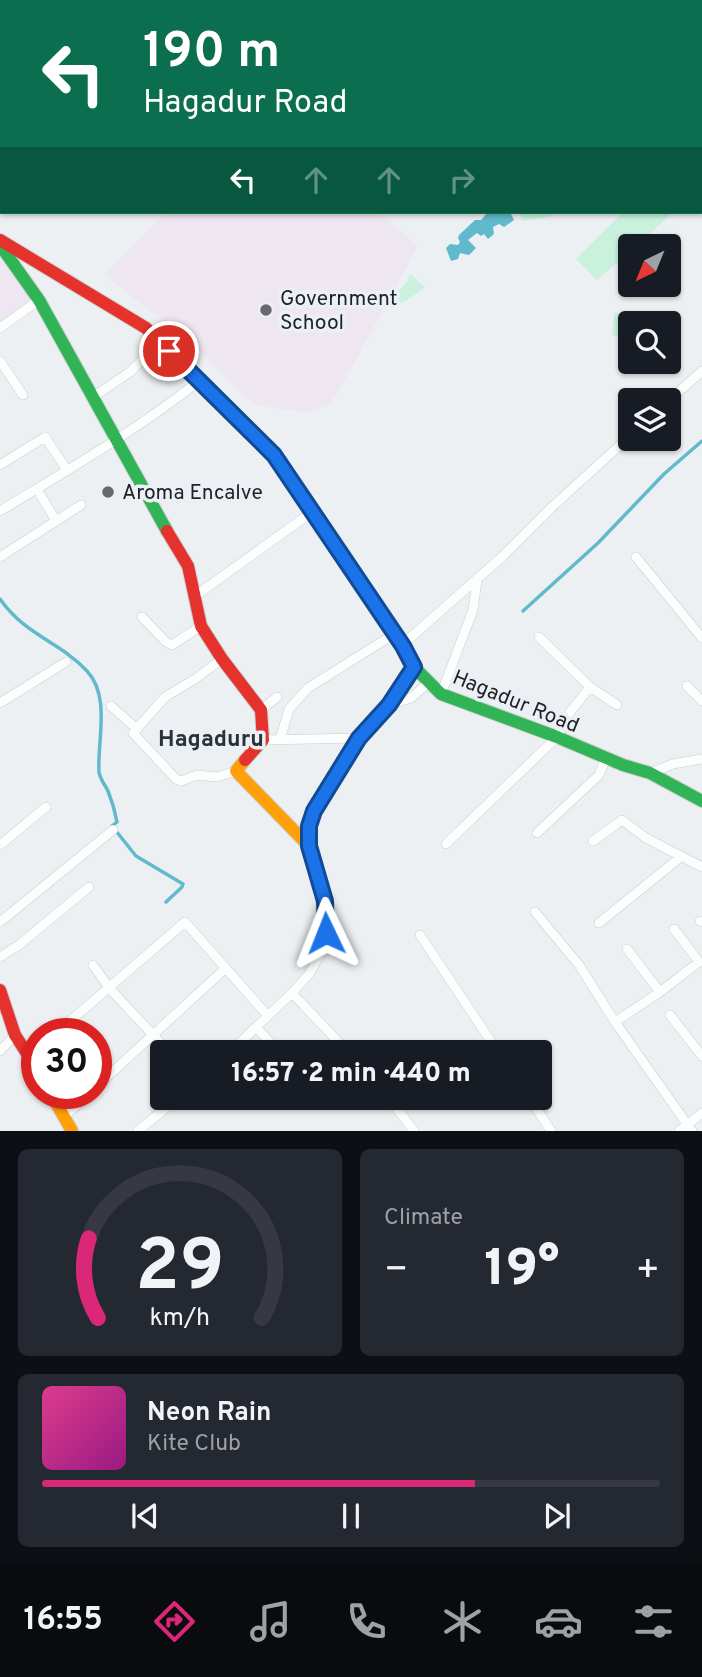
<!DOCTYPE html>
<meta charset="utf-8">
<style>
body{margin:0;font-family:Overpass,sans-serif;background:#242831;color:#f1f3f6;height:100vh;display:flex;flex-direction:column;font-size:26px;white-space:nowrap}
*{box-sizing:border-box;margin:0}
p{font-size:23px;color:#9ea1a6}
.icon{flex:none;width:38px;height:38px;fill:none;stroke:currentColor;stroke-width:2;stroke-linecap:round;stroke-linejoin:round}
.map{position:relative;height:1131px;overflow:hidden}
.sheet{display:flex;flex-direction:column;gap:18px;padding:18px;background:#0d0f14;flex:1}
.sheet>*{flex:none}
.hud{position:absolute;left:0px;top:0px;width:704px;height:214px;box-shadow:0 2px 5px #0004;background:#0b6e4f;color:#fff;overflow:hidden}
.needle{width:46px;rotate:223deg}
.controls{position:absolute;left:618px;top:234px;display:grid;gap:14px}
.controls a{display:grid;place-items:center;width:63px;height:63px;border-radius:7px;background:#171b24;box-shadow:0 2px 5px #0004;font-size:35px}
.speed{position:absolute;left:21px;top:1018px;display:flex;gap:14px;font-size:35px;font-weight:700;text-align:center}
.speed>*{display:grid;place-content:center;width:91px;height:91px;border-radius:50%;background:#171b24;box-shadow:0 2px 5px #0004;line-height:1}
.speed .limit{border:10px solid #d22;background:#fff;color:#111}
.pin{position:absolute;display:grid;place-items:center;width:60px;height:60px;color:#fff;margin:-30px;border:4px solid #fff;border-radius:50%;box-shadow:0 2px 7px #0007}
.me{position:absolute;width:77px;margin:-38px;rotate:358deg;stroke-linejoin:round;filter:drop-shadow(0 0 5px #0008)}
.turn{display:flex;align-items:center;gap:24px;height:147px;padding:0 28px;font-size:32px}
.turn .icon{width:91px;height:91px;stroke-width:2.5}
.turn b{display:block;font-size:49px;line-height:60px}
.lanes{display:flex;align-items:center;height:66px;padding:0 28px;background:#0003;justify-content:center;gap:35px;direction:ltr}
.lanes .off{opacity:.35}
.big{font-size:52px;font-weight:800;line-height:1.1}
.sheet .tile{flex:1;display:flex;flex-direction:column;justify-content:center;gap:10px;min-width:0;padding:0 24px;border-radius:10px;background:#242831}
.sheet .dial{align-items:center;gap:0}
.dial svg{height:182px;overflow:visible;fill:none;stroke:#363941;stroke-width:7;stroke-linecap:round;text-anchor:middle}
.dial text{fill:#f1f3f6;stroke:none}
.song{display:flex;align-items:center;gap:21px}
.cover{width:84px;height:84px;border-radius:10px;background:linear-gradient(135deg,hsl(330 70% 55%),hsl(310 70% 35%))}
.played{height:7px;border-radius:4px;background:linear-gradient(90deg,#db2777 70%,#363941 70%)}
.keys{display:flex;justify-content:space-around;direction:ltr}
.heat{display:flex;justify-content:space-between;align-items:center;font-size:38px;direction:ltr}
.sheet .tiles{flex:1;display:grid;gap:18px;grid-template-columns:1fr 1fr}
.tile:last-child{grid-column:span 2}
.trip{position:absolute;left:150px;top:1040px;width:402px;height:70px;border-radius:7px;background:#171b24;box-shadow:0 2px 5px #0004;font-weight:800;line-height:70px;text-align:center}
.tab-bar{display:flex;height:112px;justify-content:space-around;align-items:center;background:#090b0e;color:#9ea1a6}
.tab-bar .icon{width:49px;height:49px}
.tab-bar .on{color:#db2777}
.tab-bar b{font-size:32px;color:#f1f3f6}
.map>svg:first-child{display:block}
</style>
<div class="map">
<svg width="702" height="1131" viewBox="0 0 702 1131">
<rect width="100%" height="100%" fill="#edf0f2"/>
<path fill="#eee7f2" d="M165 212H379L418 246 336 396 328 404 310 412 282 410 253 404 193 345 104 275Z
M0 259 33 301 0 324Z"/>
<path fill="#c9f1de" d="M519 212H551V216L523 221Z
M623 212 672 213 636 247H630V252L597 280 576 259Z
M410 274 425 287 405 302 397 303 394 295 407 282Z
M614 313 629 315 627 337 612 336Z"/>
<path fill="#61b9cc" d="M488 212H510L514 220 504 227 499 224 493 227 494 234 488 239 484 234 481 236 477 233 468 240 476 248 469 255 460 253 458 259 451 261 446 248 450 244 458 245 460 242 458 238 459 235 475 220H481Z"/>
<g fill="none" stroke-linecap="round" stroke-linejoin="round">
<path stroke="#61b9cc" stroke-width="3.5" d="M0 599C26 636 59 641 87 671 111 697 97 740 99 772 100 779 105 785 108 791 112 801 115 811 117 822L112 826 136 856 183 884 182 887 166 902
M523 611 598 543 664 474 702 441"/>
<g stroke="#cbcecf" stroke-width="10">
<path id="street" d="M2 0V10
M34 0 36 2
M196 2 197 0
M0 328 39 300
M0 361 23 395
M93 397 130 372 160 342
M668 401 702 371
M0 465 45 437 67 470
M0 511C68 470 137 430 199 381
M56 521 81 505
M0 557 56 521 37 489
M636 557 702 638
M195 596 312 512
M142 617 166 642 172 645 201 626
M402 645 503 556 552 507 630 436
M222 659 195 679 165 697 133 733 176 779 181 781 197 775 217 777 236 771
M687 686 702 701
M590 687 617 705
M441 694 473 610 477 580
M0 703 66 662
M389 705 411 698 429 682
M111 706 137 729
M261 710 277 697
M263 740 359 738
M280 740 289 709 308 688 394 634
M650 773 673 764 702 759
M537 833 599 775 606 758
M593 841 622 820 646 838 702 867
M446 844 557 737 567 716 590 687 539 637
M0 845 46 807
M535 912 579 965 615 1022 692 1131
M700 921 702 922
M0 922 113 830
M599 923 682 856
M420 935 498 1052
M627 949 660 992
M0 957 19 945 89 887
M93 965 110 989 169 1052
M292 993 348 1052
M670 1015 702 1056
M615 1022 660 992 699 962 674 929
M256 1027 279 1052
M55 1034 185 922 268 1016
M0 1051 15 1035
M230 1052 292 993 309 974 320 954 326 933 325 901 309 846V826L314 811 359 738 389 705 414 667
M96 1087 226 968
M388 1097 414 1131
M529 1097 551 1131
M65 1116 89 1094
M138 1131 179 1097
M679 1131 702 1113"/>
</g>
<g stroke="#cbcecf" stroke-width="14">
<path id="fast" d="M0 245 39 300 167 531
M415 668 441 694 557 737 623 765 650 773 702 801"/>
</g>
<g stroke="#cbcecf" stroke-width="14">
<path id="slow" d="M245 760 236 771 309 846
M51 1094 72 1131"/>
</g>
<g stroke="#cbcecf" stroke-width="14">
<path id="jam" d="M0 240 146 328 273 455 403 646 415 668
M167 531 188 566 201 626 222 659 261 710 263 740 245 760
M0 990 15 1035 37 1069"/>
</g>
<use href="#street" stroke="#fcfdfd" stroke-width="9"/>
<use href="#fast" stroke="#30b455" stroke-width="12"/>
<use href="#slow" stroke="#ff9f0a" stroke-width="12"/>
<use href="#jam" stroke="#e5322d" stroke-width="12"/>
</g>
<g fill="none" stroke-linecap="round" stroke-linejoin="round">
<g stroke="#114b97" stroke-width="18">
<path id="route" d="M169 351 274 455 403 646 414 667 389 705 359 738 314 811 309 826V846L325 901 326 933"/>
</g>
<use href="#route" stroke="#1a73e8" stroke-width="12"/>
</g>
<g fill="#67696b" stroke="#eaf0f5" stroke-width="2.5">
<circle cx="266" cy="310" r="7"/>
<circle cx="108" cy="492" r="7"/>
</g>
<g text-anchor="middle" stroke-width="7" stroke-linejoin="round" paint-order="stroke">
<g font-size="21" fill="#1f2123" stroke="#eaf0f5" text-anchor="start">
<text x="280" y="305">Government<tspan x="280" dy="24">School</tspan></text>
<text x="122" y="499">Aroma Encalve</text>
</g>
<g font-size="21" fill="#1f2123" stroke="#eaf0f5">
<text transform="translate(516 701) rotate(22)" y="7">Hagadur Road</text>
</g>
<g font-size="23" font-weight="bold" fill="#2c3135" stroke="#eaf0f5">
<text x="211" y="746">Hagaduru</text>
</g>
</g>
</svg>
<div class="controls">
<a><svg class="needle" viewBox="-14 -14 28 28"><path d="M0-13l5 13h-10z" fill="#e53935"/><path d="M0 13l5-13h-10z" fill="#9ea1a6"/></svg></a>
<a><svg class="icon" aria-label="search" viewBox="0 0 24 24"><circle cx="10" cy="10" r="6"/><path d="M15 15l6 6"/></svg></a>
<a><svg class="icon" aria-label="layers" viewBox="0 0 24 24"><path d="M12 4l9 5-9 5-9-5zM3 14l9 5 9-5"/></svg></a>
</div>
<div class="speed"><div class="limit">30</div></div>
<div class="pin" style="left:169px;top:351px;background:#d93025"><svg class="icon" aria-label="arrive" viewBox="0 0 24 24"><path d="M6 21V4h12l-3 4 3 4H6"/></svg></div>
<svg class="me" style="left:326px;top:933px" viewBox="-20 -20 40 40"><path d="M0-17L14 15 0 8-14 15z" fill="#1a73e8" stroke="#fff" stroke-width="4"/></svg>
<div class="trip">16:57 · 2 min · 440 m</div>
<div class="hud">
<div class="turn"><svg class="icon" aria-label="left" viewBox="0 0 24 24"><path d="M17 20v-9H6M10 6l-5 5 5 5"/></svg><div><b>190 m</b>Hagadur Road</div></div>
<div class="lanes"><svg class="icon" aria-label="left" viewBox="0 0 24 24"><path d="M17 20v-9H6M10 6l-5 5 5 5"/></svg><svg class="icon off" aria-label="ahead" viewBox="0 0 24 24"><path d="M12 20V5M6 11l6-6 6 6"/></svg><svg class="icon off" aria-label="ahead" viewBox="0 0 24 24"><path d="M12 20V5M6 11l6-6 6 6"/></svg><svg class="icon off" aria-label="right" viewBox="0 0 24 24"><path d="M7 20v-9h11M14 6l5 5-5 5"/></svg></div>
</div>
</div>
<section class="sheet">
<div class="tiles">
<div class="tile dial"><svg viewBox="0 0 100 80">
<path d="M14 69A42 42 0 1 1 86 69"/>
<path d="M14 69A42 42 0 0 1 10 34" stroke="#db2777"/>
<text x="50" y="56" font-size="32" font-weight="700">29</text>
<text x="50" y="72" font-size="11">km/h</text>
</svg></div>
<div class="tile"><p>Climate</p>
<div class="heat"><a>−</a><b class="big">19°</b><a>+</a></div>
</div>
<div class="tile">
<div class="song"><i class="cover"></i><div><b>Neon Rain</b><p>Kite Club</p></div></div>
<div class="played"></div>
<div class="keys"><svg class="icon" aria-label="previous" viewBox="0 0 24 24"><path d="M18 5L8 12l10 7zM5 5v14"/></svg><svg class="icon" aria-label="pause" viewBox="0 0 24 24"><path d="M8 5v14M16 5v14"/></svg><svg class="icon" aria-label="next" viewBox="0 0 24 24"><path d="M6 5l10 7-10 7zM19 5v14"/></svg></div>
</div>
</div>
</section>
<nav class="tab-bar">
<b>16:55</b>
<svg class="icon on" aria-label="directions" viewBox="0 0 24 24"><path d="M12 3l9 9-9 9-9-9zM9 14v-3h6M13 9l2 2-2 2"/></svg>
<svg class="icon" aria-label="music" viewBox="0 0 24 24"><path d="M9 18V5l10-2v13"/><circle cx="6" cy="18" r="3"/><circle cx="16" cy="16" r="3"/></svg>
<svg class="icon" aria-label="phone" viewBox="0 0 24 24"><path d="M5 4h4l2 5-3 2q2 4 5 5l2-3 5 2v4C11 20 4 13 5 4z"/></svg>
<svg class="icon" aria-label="climate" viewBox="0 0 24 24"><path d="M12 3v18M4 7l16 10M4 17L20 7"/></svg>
<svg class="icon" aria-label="car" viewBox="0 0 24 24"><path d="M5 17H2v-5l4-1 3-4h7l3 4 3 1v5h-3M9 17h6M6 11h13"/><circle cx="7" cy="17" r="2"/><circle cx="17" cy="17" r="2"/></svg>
<svg class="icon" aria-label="filters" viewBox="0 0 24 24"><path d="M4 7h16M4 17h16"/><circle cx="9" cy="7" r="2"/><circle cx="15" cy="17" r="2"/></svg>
</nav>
